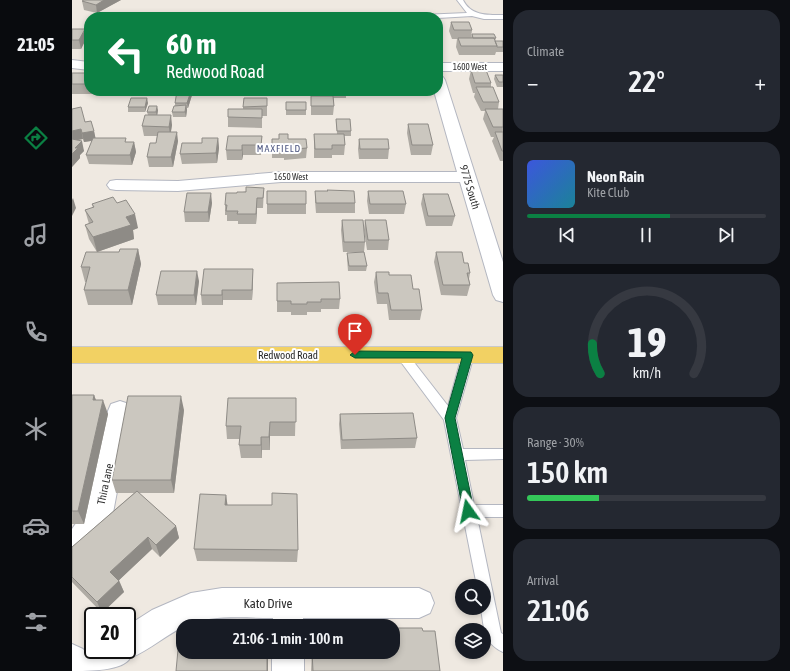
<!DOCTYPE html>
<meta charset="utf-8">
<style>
body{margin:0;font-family:"Asap Condensed",sans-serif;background:#242831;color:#f1f3f6;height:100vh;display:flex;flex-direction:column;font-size:15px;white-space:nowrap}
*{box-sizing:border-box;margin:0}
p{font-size:13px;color:#9ea1a6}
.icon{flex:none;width:22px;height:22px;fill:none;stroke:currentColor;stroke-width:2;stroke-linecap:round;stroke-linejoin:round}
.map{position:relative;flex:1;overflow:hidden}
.panel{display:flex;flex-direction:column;gap:10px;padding:10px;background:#0d0f14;width:287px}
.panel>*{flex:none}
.hud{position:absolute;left:12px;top:12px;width:359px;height:84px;border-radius:16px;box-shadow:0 2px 6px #0003;background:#0b8043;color:#fff;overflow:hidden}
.controls{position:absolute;left:383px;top:579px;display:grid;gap:8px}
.controls a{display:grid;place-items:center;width:36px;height:36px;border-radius:50%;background:#171b24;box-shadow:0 2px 6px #0003;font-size:20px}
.speed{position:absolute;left:12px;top:607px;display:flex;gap:8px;font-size:20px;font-weight:700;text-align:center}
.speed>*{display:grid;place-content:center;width:52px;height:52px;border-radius:50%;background:#171b24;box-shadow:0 2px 6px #0003;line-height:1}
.speed .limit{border:2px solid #111;border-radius:6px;background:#fff;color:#111}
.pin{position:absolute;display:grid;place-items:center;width:34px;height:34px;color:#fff;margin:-41px -17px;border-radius:50% 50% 50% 0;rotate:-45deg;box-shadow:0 0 4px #0007}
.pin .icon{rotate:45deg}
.me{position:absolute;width:44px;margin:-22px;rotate:348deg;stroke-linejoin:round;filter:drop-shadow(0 0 3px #0008)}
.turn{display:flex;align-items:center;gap:14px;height:84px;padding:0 16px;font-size:18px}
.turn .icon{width:52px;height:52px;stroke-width:2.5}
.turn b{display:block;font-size:28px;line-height:34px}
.big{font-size:30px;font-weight:600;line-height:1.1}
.panel .card{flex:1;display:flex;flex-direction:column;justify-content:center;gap:6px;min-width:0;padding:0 14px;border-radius:16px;background:#242831}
.panel .dial{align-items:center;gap:0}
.dial svg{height:104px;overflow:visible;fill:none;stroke:#363941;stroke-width:7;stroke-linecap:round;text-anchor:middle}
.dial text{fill:#f1f3f6;stroke:none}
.song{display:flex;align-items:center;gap:12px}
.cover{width:48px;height:48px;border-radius:6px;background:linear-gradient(135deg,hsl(230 70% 55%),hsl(190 70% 35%))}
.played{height:4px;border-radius:2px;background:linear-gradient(90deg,#0b8043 60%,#363941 60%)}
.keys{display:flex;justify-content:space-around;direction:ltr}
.heat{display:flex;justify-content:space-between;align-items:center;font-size:22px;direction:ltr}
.charge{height:6px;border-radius:3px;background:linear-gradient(90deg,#34c759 30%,#363941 0)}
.trip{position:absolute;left:104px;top:619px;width:224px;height:40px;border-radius:16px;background:#171b24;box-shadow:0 2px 6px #0003;font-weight:600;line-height:40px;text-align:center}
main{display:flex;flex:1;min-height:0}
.tab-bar{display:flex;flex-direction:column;width:72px;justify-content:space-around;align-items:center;background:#090b0e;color:#9ea1a6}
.tab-bar .icon{width:28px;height:28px}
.tab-bar .active{color:#0b8043}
.tab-bar b{font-size:18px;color:#f1f3f6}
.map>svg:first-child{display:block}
</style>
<main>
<nav class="tab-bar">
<b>21:05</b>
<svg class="icon active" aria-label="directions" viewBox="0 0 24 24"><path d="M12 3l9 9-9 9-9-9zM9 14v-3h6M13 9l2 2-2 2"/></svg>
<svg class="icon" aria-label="music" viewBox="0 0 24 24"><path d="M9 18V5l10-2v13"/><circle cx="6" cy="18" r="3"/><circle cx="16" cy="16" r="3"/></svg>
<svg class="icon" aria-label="phone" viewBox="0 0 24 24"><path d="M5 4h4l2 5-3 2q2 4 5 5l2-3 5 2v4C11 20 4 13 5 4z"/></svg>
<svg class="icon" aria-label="climate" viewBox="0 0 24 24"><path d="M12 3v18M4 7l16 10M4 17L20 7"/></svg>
<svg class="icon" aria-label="car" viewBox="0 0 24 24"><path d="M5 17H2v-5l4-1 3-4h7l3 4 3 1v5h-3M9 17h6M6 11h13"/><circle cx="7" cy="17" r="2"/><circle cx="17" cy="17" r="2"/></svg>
<svg class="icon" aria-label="filters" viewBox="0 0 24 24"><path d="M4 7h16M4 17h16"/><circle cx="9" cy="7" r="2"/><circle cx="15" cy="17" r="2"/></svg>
</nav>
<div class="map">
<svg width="431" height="671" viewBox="0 0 431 671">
<rect width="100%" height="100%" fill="#efe9e1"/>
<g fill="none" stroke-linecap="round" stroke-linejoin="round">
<g stroke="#b4b7c1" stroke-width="2">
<path id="lane" d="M385 0H391C399 16 415 15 431 15V19H412L400 16 366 18V17H346L349 15 395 13Z
M330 351 334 352 376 406 390 355 392 352H400L402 355 384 418 391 449H431V459L393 460 402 505H431V517H405L429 633 431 634V652C411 643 412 627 409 608H412V586H405L372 420 326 358 324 355 326 352Z"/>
</g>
<g stroke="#b4b7c1" stroke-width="2">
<path id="street" d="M0 60 17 62V70L0 68Z
M366 63H431V71H366Z
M366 76 371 77 373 80 431 262V302L424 300 421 295 388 182H209L106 191 44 190 38 189 35 185 38 181 44 180 106 181 209 172H385L362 91H366Z
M48 401 57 404 60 411 41 513 25 542 10 557 0 561V529L14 509 36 411 39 404Z
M150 588H347L358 593 362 603 358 613 347 618H231V626H201V618C172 618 140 614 113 626 95 634 78 650 58 658 51 671 16 671 0 671V644L11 649 14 653 21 648V650H55V626L80 610 119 593Z
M200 652H232V671H200Z"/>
</g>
<g stroke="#c9c9c9" stroke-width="2">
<path id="primary" d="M0 347H431V363H0Z"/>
</g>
<use href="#lane" fill="#fff" fill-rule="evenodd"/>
<use href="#street" fill="#fff" fill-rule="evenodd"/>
<use href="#primary" fill="#f2d163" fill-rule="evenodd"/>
</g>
<path fill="#afaba4" d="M49 0 25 13 12 10 10 1Z
M379 22 400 30 399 38 400 34 424 38 423 41H431V52H424L423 55H387L384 47 385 39H380L377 31Z
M0 29 15 37 9 49H0Z
M17 34V50H16L14 41Z
M399 70 419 83V87L427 102 426 109H431V161H428L420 141 422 137H419L411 119 413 111H409L402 97 403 93H401L397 79Z
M0 73H17V91H30L29 94H0Z
M423 75H431V87H425L422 79Z
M46 91H76L46 92Z
M119 91 120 95 116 108H115V110L114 117H101L100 112 103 106V103Z
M133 91H154L153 96H133Z
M243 91H274V98H261L262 106 261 115H239V96H244Z
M281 91H306V93H282Z
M195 98V116H190V128L156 127V117L171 109V107Z
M214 102H234V115H214Z
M76 103 73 112H56V107Z
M0 109 22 131 23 138 55 142H62L64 152 60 165 17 164 14 155 20 141 12 142 11 139 6 140 12 151 8 155V158L0 167Z
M86 110 85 115 100 125 99 132 106 141 101 167H77L75 157 84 143 85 136H72L70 126 76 115 75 112Z
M264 119 279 131V136H272L273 145 272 155H260V158H242V134H265Z
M336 124 361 145 359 155H339L335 133Z
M190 136 189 155H171L170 160H155L154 150Z
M146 138 147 148 145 163 110 164 108 154 130 143Z
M216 139 235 148 234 158 212 160V158H200V148Z
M287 139 317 149 316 159H287L286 149Z
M192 188 191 208H185L184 224H166V221H155V215H153V205L165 193Z
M243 191 283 203V213H244L243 201Z
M296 191 334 204 332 214H297L295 201Z
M351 194 383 216 380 226H354L349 204Z
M45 203 66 228 61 230 62 239 25 252 17 239 13 225 17 224 13 210 21 208 20 204Z
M140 203 137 222H113L112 212Z
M195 204H234V214H195Z
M270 220 293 242 292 252H271L269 230Z
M293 220 317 240 316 250H295L292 230Z
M66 249 69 264 60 305H16L12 290 14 282H13L9 267 47 252Z
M364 252 398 273 397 279 398 285 395 296 369 295 362 262Z
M275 253 295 266 294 271H276L275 258Z
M304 272 317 275 341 289 350 310 348 320H317L315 304H305L302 282Z
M181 280 180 300H151V305H130L129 295Z
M127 281 124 305H86L84 295Z
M205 283 268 299 267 309H249V312H235V315H219V312H205Z
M0 395H22L24 400 36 414 12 524H0Z
M224 398 223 436H198V450H190V458H169L167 445 168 439H155L154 426Z
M112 410 102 493H67L104 526 107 538 88 557 80 549 47 580 52 592 30 613 0 582V547L62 493H44L40 480Z
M268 414 345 438 343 448 269 449 267 424Z
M154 495 155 505 226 550 225 562 125 561 122 549Z
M351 631 368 671H239L240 652Z"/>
<path fill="#8e8b86" d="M32 0H49L25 13 24 5Z
M13 29 15 37 9 49 7 40Z
M119 91 120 95 116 108 115 103Z
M75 98 76 103 73 112V107Z
M114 105 115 110 114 117 113 112Z
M85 106 86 110 85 117 84 112Z
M99 115 100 125 98 136 97 127Z
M9 129 11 139 0 141V131Z
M22 131 24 140 12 142 10 133Z
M105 132 106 141 101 167 99 157Z
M146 138 147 148 145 163 144 153Z
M10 141 12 151 8 155V158L0 167V154L3 148Z
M62 142 64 152 60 165 58 155Z
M170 145 171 155 170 160Z
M139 193 140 203 137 222 136 212Z
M1 198 4 208 0 216V200Z
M185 198V208L184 224V214Z
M63 214 66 228 61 230 62 239 25 252 21 237 54 217Z
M66 249 69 264 60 305 56 290Z
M181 269V280L180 300V290Z
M125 271 127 281 124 305 122 295Z
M150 290 151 300V305L150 295Z
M22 395 27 409 21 400Z
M109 396 112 410 102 493 99 480Z
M31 400 36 414 12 524 6 511Z
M198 422V450L197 437Z
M189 437 190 450V458L189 445Z
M154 495 156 508 153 505Z
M104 526 107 538 88 557 84 545Z
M76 537 80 549 43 584 38 572Z
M47 581 52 592 30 613 25 602Z
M195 652H196V671H195Z"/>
<path fill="#cbc7bf" stroke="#8e8b86" d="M12 0H32L24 5 10 1Z
M379 22H397L400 30H382Z
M0 29H13L7 40H0Z
M17 34V41H14Z
M400 34H422L424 38H401Z
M386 38H422L425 46H389Z
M423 41H431V47H425V46Z
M399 70H414L419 83H403Z
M0 73H17V84H0Z
M423 75H431V82H427Z
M404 87H421L427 102H411Z
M105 91H119L115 103H103Z
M239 96H261L262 106H239Z
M59 98H75L73 107H56Z
M172 98H195V106L171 107Z
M214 102H234V110H214Z
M114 105 113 112H100L102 106Z
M77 106H85L84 112H75Z
M9 107 13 122 19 121 22 131 10 133 9 129 0 131V109Z
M156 109H190V118L156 117Z
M413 109H431V127H421Z
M73 115H99L97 127 70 126Z
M264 119H278L279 131H265Z
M336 124H356L361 145H340Z
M86 132H105L99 157H75L78 143H84Z
M423 132H431V151H430Z
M207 134H216V139H234L235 148 212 150V148H200V139H207Z
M242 134H272L273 145H260V149H243Z
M156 136H190L189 145H170V150H154Z
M21 138H54L53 142H62L58 155H14Z
M130 138H146L144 153 108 154 110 143H130Z
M0 139 10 141 3 148H6L0 154Z
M287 139H316L317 149H288Z
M174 187 192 188 191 198H185L184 214H165L166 211H154L155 205H153L154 193H165V192H174Z
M255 190 282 191 283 203H244L243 191H256Z
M195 191H234V204H195Z
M296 191H331L334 204H298Z
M115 193H139L136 212H112Z
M351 194H376L383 216H356Z
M41 197 45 203 54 200 63 214 54 217 59 225 21 237 13 225 21 222 13 210 22 207 20 204Z
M270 220H291L293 242H272Z
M293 220H314L317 240H296Z
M48 249H66L56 290H12L18 267H9L14 252H47Z
M292 252 295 266H277L275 253Z
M364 252H390L392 263H396L398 273H395L398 285H371Z
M132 269H181L180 290H150V295H129Z
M89 271H125L122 295H84Z
M304 272H317V275H339L341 289H347L350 310H319L316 293H306Z
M267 282 268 299H249V302H235V304H219V301H205V283Z
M0 395H22L21 400H31L6 511H0Z
M56 396H109L99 480H40Z
M156 398H224V422H198L197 437H189V445H167L169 426H154Z
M341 413 345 438 270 440 268 414Z
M65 491 104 526 84 545 76 537 38 572 47 581 25 602 0 577V547Z
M200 493 225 494 226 550 122 549 128 494 154 495 153 505H200Z
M321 628H350L351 631H363L368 671H241L240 652H321Z
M107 639H111V652H195V671H104Z"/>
<path fill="#0b8043" stroke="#07532c" d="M283 351 399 352 401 355 383 418 402 511 400 515 396 516 392 515 391 511 373 418 390 358H283L278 355Z"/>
<g text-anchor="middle" stroke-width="4" stroke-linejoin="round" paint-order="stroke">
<g font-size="9" fill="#2e2e2e" stroke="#fff">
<text x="398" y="70">1600 West</text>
<text x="219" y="180">1650 West</text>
</g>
<g font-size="10" letter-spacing="1" fill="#4d5680" stroke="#fff">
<text x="207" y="152">MAXFIELD</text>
</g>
<g font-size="11" fill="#2e2e2e" stroke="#fff">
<text transform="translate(398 187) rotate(73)" y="4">9775 South</text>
<text x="216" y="359">Redwood Road</text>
<text transform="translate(33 484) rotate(-78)" y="4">Thira Lane</text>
</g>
<g font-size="13" fill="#2e2e2e" stroke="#fff">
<text x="196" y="608">Kato Drive</text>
</g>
</g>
</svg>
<div class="controls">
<a><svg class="icon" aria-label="search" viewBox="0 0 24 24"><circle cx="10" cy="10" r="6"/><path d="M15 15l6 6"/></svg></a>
<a><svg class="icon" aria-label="layers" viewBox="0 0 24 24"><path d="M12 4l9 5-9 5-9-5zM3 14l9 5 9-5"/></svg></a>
</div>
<div class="speed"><div class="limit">20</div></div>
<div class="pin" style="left:283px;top:355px;background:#d93025"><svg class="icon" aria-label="arrive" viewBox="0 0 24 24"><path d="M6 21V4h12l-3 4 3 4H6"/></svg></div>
<svg class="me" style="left:396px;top:511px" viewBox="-20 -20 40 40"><path d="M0-17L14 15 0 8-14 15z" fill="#0b8043" stroke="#fff" stroke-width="4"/></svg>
<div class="trip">21:06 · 1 min · 100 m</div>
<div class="hud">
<div class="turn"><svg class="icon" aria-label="left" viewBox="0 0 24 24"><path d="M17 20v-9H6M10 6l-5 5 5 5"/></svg><div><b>60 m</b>Redwood Road</div></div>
</div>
</div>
<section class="panel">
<div class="card"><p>Climate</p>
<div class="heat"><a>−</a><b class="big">22°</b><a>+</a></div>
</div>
<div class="card">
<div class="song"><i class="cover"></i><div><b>Neon Rain</b><p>Kite Club</p></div></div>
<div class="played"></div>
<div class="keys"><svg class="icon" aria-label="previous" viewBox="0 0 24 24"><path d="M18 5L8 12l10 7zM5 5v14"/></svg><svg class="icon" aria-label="pause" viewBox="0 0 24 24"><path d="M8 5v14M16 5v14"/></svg><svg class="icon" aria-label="next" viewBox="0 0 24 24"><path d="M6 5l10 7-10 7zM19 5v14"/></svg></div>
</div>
<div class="card dial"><svg viewBox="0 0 100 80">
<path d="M14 69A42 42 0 1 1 86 69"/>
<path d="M14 69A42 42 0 0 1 8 46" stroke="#0b8043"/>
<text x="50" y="56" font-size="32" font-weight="700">19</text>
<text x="50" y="72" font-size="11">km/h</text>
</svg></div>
<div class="card"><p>Range · 30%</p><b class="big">150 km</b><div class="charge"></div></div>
<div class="card"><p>Arrival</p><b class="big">21:06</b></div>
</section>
</main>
